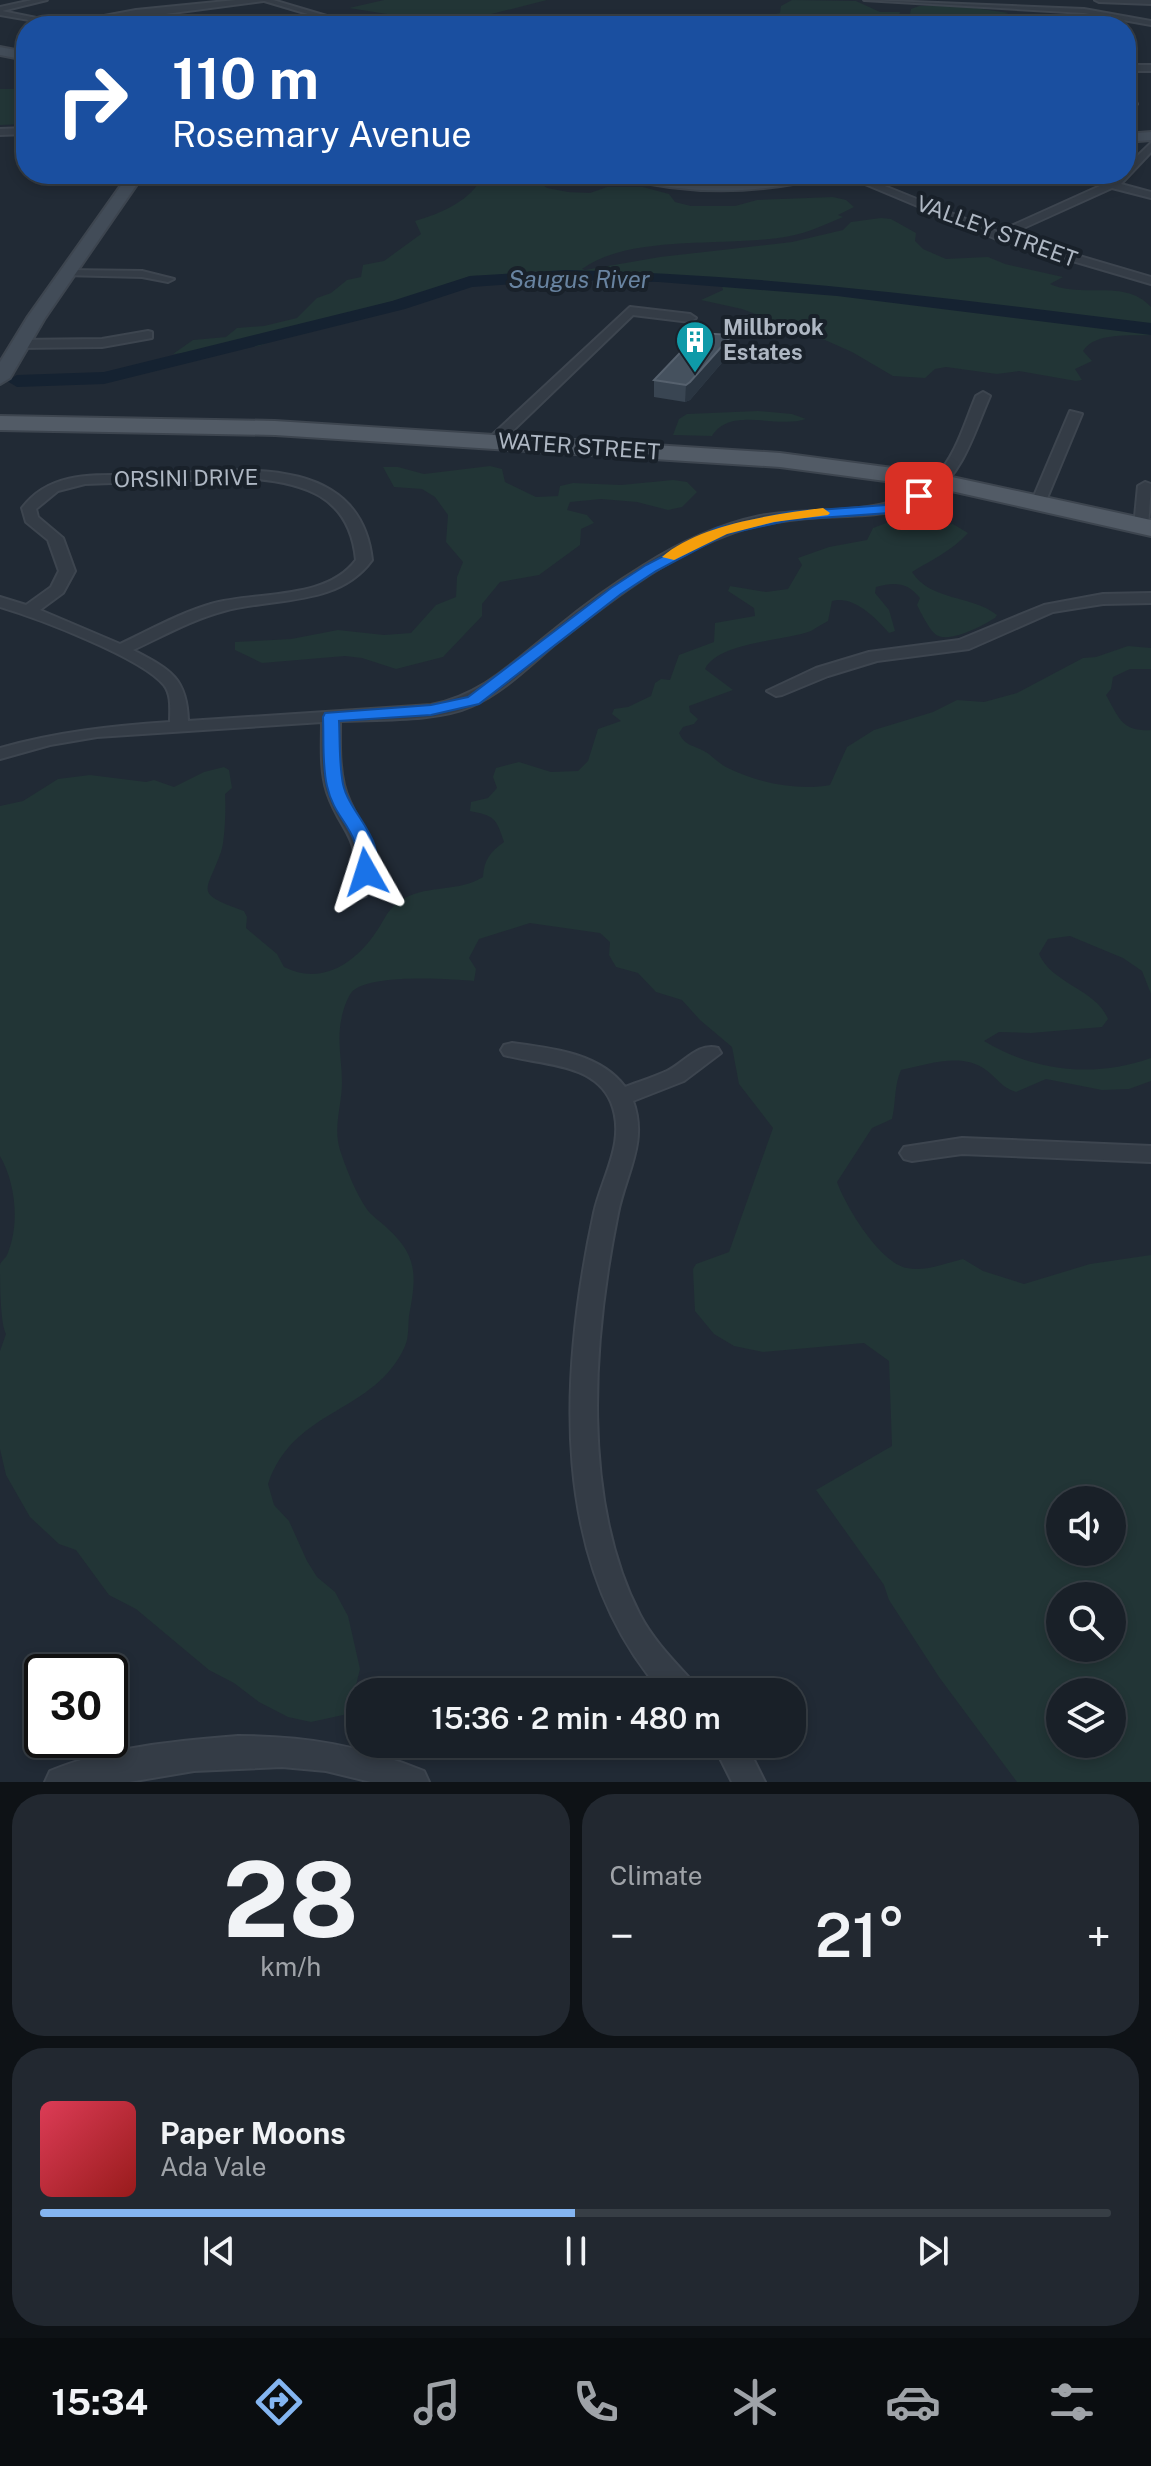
<!DOCTYPE html>
<meta charset="utf-8">
<style>
body{margin:0;font-family:"Public Sans",sans-serif;background:#222830;color:#f1f3f6;height:100vh;display:flex;flex-direction:column;font-size:30px;white-space:nowrap}
*{box-sizing:border-box;margin:0}
p{font-size:26px;color:#9fa3a8}
.icon{flex:none;width:44px;height:44px;fill:none;stroke:currentColor;stroke-width:2;stroke-linecap:round;stroke-linejoin:round}
.map{position:relative;height:1782px;overflow:hidden}
.side{display:flex;flex-direction:column;gap:12px;padding:12px;background:#0e1216;flex:1}
.side>*{flex:none}
.hud{position:absolute;left:16px;top:16px;width:1120px;height:168px;border-radius:32px;box-shadow:0 4px 12px #0003,0 0 0 2px #373e45;background:#1a4fa0;color:#fff;overflow:hidden}
.buttons{position:absolute;left:1046px;top:1486px;display:grid;gap:16px}
.buttons a{display:grid;place-items:center;width:80px;height:80px;border-radius:50%;background:#192028;box-shadow:0 4px 12px #0003,0 0 0 2px #373e45;font-size:40px}
.speed{position:absolute;left:24px;top:1654px;display:flex;gap:16px;font-size:40px;font-weight:700;text-align:center}
.speed>*{display:grid;place-content:center;width:104px;height:104px;border-radius:50%;background:#192028;box-shadow:0 4px 12px #0003,0 0 0 2px #373e45;line-height:1}
.speed .limit{border:4px solid #111;border-radius:12px;background:#fff;color:#111}
.pin{position:absolute;display:grid;place-items:center;width:68px;height:68px;color:#fff;margin:-34px;border-radius:16px;box-shadow:0 4px 12px #0006}
.me{position:absolute;width:88px;margin:-44px;rotate:354deg;stroke-linejoin:round;filter:drop-shadow(0 0 6px #0008)}
.turn{display:flex;align-items:center;gap:28px;height:168px;padding:0 24px;font-size:36px}
.turn .icon{width:104px;height:104px;stroke-width:2.5}
.turn b{display:block;font-size:56px;line-height:68px}
.big{font-size:60px;font-weight:600;line-height:1.1}
.side .card{flex:1;display:flex;flex-direction:column;justify-content:center;gap:12px;min-width:0;padding:0 28px;border-radius:32px;background:#222830}
.side .dial{align-items:center;gap:0}
.dial b{font-size:104px;line-height:1}
.song{display:flex;align-items:center;gap:24px}
.cover{width:96px;height:96px;border-radius:12px;background:linear-gradient(135deg,hsl(350 70% 55%),hsl(0 70% 35%))}
.played{height:8px;border-radius:4px;background:linear-gradient(90deg,#84b5f1 50%,#373e45 50%)}
.keys{display:flex;justify-content:space-around;direction:ltr}
.heat{display:flex;justify-content:space-between;align-items:center;font-size:44px;direction:ltr}
.side .tiles{flex:1;display:grid;gap:12px;grid-template-columns:1fr 1fr}
.card:last-child{grid-column:span 2}
.trip{position:absolute;left:346px;top:1678px;width:460px;height:80px;border-radius:32px;background:#192028;box-shadow:0 4px 12px #0003,0 0 0 2px #373e45;font-weight:600;line-height:80px;text-align:center}
.tabs{display:flex;height:128px;justify-content:space-around;align-items:center;background:#0a0d10;color:#9fa3a8}
.tabs .icon{width:56px;height:56px}
.tabs .active{color:#84b5f1}
.tabs b{font-size:36px;color:#f1f3f6}
.map>svg:first-child{display:block}
</style>
<div class="map">
<svg width="1151" height="1782" viewBox="0 0 1151 1782">
<rect width="100%" height="100%" fill="#212a35"/>
<path fill="#223536" fill-rule="evenodd" d="M384 0H547L472 19 457 26H392L399 21V16L349 8Z
M792 0 856 1 880 12H900L899 16C858 17 812 25 771 15L780 13 781 6Z
M919 6H961L1009 13C976 22 950 26 916 26L909 19 911 9Z
M0 89H26V124L0 125Z
M488 174H527L547 188 568 192 590 193 607 187H643L669 194 675 202 691 206H735L757 200 833 197 846 200 854 207 838 215 843 217C826 224 808 233 790 236 730 248 631 233 582 269L585 270 660 257 792 242 843 230 851 222 881 218 891 219 916 233 915 241 923 249 946 259 988 257 1005 264 1063 277 1050 284C1083 299 1125 278 1151 307V335C1132 336 1094 332 1083 351L1092 361 1075 369 1082 380 1076 381 1019 371 997 374 946 367 935 369 925 378 893 376 852 352 825 340 742 309 701 300 723 290 722 286 577 273 470 276 412 296 330 318 259 346 173 354 193 340 226 337 237 328 264 326 297 318 317 298 331 293 347 280 361 277 363 265 384 261 421 234 415 221C439 214 474 200 482 175Z
M758 411 792 414 806 419C777 429 731 406 712 436L673 435 679 419 687 414Z
M490 466 502 469 505 482 536 497 558 496 560 486 573 483 621 485 673 480 687 482 697 492 682 507 668 510 637 502 601 499 570 502 567 510 587 515 594 523 581 529 580 545 539 575 500 582 482 604V616L443 657 396 669 362 658 345 656 262 663 235 650V642L291 639 338 630 384 635 411 633 436 605 456 597 457 577 463 562 446 542 448 515 435 497 422 489 394 487 383 467H398L424 474Z
M889 522 914 528 953 524 968 533C952 551 931 560 912 572 930 601 972 595 997 615L995 618C984 625 946 646 934 633 928 627 921 613 917 605L920 598C907 582 895 582 876 587L875 593 889 610 895 631 889 633C875 617 853 595 832 601L828 621C822 624 816 628 811 631 785 641 718 642 705 669L733 690 689 706 690 712 698 719 694 724 683 727 679 733C685 746 693 745 704 751 713 756 720 765 730 769 759 783 798 791 830 785L847 747 874 730 933 712 957 700 984 702 1017 693 1083 658 1096 657 1128 646 1151 648V669H1130L1113 677 1111 689 1106 695C1119 718 1122 732 1151 730V994L1142 971 1123 958 1070 936 1048 939 1039 954C1052 984 1096 989 1108 1019L1102 1027 1031 1033 999 1032 984 1041C1035 1072 1095 1078 1151 1058V1081L1129 1089 1102 1090 1046 1079 1016 1092C1001 1087 998 1079 986 1070 962 1052 929 1064 901 1070 894 1086 896 1102 892 1119L872 1128 837 1182C846 1207 880 1263 907 1268 925 1272 946 1263 963 1259L983 1271 1024 1284 1090 1264 1151 1255V1782H1017L939 1677 889 1600 884 1585 816 1490 892 1446 889 1361 864 1343 763 1352 734 1346 714 1334 695 1311 693 1269 696 1264 729 1252 773 1128 739 1084 732 1047 700 1020 682 1000 656 992 638 973 616 967 609 955 610 942 600 933 530 923 479 939 469 958 476 969 474 981C449 979 367 973 351 993 345 1002 341 1017 340 1028 338 1045 342 1065 342 1082 342 1107 332 1128 341 1153 347 1171 356 1193 366 1208 371 1216 382 1222 388 1229 419 1257 416 1278 409 1316 408 1325 409 1338 405 1346 375 1414 294 1407 268 1484L274 1505 289 1521 307 1561 317 1577 335 1592 348 1616 360 1669 354 1693 357 1712 311 1722 288 1717 259 1702 234 1683 209 1670 136 1609 109 1595 76 1550 59 1544 30 1517 6 1475 0 1449V1351L6 1334C0 1323 0 1279 0 1265 1 1261 5 1259 7 1255 20 1225 16 1184 0 1156V806L23 801 58 779 90 775 146 782 154 780 174 787 204 772 224 767 229 770 232 788 225 794C226 806 225 842 221 852 206 894 193 892 244 911L247 917 246 928 277 954 284 967C319 985 352 966 374 935 386 919 385 910 405 898 429 885 459 892 483 877 484 860 490 852 504 842 496 817 494 816 470 811L471 802 488 798 497 788 493 777 496 768 519 762 551 772 578 771 588 761 598 729 621 721 612 714 614 709 628 707 651 696 655 683 661 679 670 680 679 655 714 642 715 623 755 616 754 608 728 591 730 586 766 592 788 589 802 565 798 558 829 547 867 540 873 528ZM1060 1500H1112V1552H1060ZM1060 1596H1112V1648H1060ZM1060 1692H1112V1744H1060Z"/>
<g fill="none" stroke-linecap="round" stroke-linejoin="round">
<path fill="#152231" fill-rule="evenodd" d="M566 270C763 274 956 299 1151 323V335L837 296 659 282 566 280 472 287 405 309 104 384 17 387 7 381 17 375 104 372 392 301 470 276Z"/>
<g stroke="#3d454f" stroke-width="4">
<path id="minor" d="M32 0H47L2 11 61 23 64 26 0 15V7Z
M261 0H273L357 25 348 26Z
M864 0 1084 9 1151 21V25L1084 13Z
M1095 0H1151V4L1099 2Z
M1126 65H1151V71H1126Z
M1126 100 1136 102 1137 104 1126 106Z
M26 128V134L0 135V129Z
M1151 143V152L1121 184 1151 192V198L1112 188 1008 235 1151 277V284L994 238 841 174H855L998 232 1102 185 1065 174H1082L1110 181 1119 174H1126V167Z
M67 270 142 271 174 279 168 282 142 277 63 275V271Z
M630 307 690 314 696 318 690 322 633 315 499 444H489V438Z
M148 331 152 332V338L102 347 19 348 13 344 19 340 102 339Z
M983 392 990 396C975 430 964 472 933 494 901 518 859 515 822 517 790 519 757 523 727 535 663 559 607 603 554 645 528 667 503 692 472 706 437 722 379 719 340 721 340 742 339 764 344 785 354 827 394 849 366 896L359 898 349 892C365 835 343 839 327 792 320 770 322 745 322 722L97 737 50 745 0 759V748C57 732 111 726 170 722 170 710 172 695 164 685 141 657 37 618 0 607V597L26 605 51 587 59 571 48 540 26 522 22 508C54 466 107 477 153 475 232 470 360 450 372 560 338 607 274 597 224 611 193 619 163 636 133 650 169 669 187 677 188 721L431 705C483 695 513 662 554 630 582 607 612 585 643 566 679 543 718 525 760 516 816 505 891 521 935 477 956 456 965 422 976 396ZM246 478C303 482 350 495 356 560 326 601 256 591 211 604 180 613 150 630 120 644L40 610 63 593 75 571 63 538 38 517 36 509 58 491 85 484Z
M1070 411 1082 414 1045 503 1043 506H1033L1031 503Z
M1145 482 1151 484 1148 527 1141 531 1134 527 1138 486Z
M1151 593V603L1103 604 1053 612 969 649 877 661 828 676 782 695 776 696 767 691 816 668 869 652 959 640 1044 605 1103 594Z
M512 1043C550 1048 600 1053 625 1087 638 1082 654 1077 667 1071 684 1063 698 1042 718 1048L721 1053 684 1081 633 1101C648 1142 626 1173 618 1213 593 1337 580 1499 640 1615 653 1640 674 1661 693 1682L698 1692H662C548 1562 560 1372 594 1213 602 1176 627 1141 611 1102 594 1062 539 1065 504 1055L501 1050 504 1045Z
M962 1138 1151 1146V1162L962 1154 912 1161 904 1159 900 1153 904 1147Z
M238 1736C305 1736 363 1746 424 1771L429 1782H371L326 1771 282 1767 194 1771 129 1782H45L50 1771C108 1747 176 1741 238 1736Z
M713 1744H746L765 1782H732Z"/>
</g>
<g stroke="#3d454f" stroke-width="4">
<path id="tertiary" d="M236 0H271L74 26 56 25 136 10Z"/>
</g>
<g stroke="#3d454f" stroke-width="4">
<path id="secondary" d="M0 47 26 52V60L0 55Z
M1151 132V140L1126 142V134Z
M129 174H144L45 318 10 378 0 384V362L27 318Z
M616 174 722 183 827 174 825 177C755 195 688 195 618 177Z"/>
</g>
<g stroke="#3d454f" stroke-width="4">
<path id="primary" d="M0 416 275 421 780 453 938 474 1151 520V536L938 488 780 467 275 435 0 430Z"/>
</g>
<use href="#minor" fill="#343c46" fill-rule="evenodd"/>
<use href="#tertiary" fill="#343c46" fill-rule="evenodd"/>
<use href="#secondary" fill="#424c58" fill-rule="evenodd"/>
<use href="#primary" fill="#525b66" fill-rule="evenodd"/>
</g>
<path fill="#394552" d="M732 335V351L690 400 685 402 654 397V380Z"/>
<path fill="#2a3541" d="M732 335V351L690 400 685 402 686 385Z"/>
<path fill="#45515e" stroke="#56616e" stroke-width="2" d="M699 333 732 335 690 382 686 385 654 380Z"/>
<path fill="#1a73e8" stroke="#114b97" stroke-width="2" d="M919 492 925 496 923 498 889 513 790 520 726 534 656 571 621 594 479 704 431 715 339 721C340 741 339 764 343 784 350 816 390 841 372 876L366 877 357 872C362 828 335 823 327 786 322 765 324 739 323 717L325 713 431 705 468 697 611 588 646 565 717 528 790 512 886 505Z"/>
<path fill="#f59e0b" d="M823 508 830 513 828 515 774 522 727 534 674 560 662 557C699 524 776 514 823 508Z"/>
<defs>
<g id="building-pin" transform="scale(2)"><path d="M0 17L-7.5 6A9.5 9.5 0 1 1 7.5 6Z" fill="#0f9aa8" stroke="#19212a"/><path d="M-4-6H4V6H1V3H-1V6H-4ZM-2.5-4.3h1.7v1.8h-1.7ZM.8-4.3h1.7v1.8H.8ZM-2.5-1h1.7V.8h-1.7ZM.8-1h1.7V.8H.8Z" fill="#fff"/></g>
</defs>
<g fill-rule="evenodd">
<use href="#building-pin" x="695" y="340"/>
</g>
<g text-anchor="middle" stroke-width="8" stroke-linejoin="round" paint-order="stroke">
<g font-size="22" fill="#aeb7c3" stroke="#19212a">
<text transform="translate(997 231) rotate(20)" y="8">VALLEY STREET</text>
<text transform="translate(579 446) rotate(4)" y="8">WATER STREET</text>
<text transform="translate(186 478) rotate(-1)" y="8">ORSINI DRIVE</text>
</g>
<g font-size="22" font-weight="bold" fill="#aeb7c3" stroke="#19212a" text-anchor="start">
<text x="723" y="335">Millbrook<tspan x="723" dy="25">Estates</tspan></text>
</g>
<g font-size="24" font-style="italic" fill="#6883a0" stroke="#19212a">
<text x="579" y="288">Saugus River</text>
</g>
</g>
</svg>
<div class="buttons">
<a><svg class="icon" aria-label="sound" viewBox="0 0 24 24"><path d="M4 9h4l5-4v14l-5-4H4zM17 9q2 3 0 6"/></svg></a>
<a><svg class="icon" aria-label="search" viewBox="0 0 24 24"><circle cx="10" cy="10" r="6"/><path d="M15 15l6 6"/></svg></a>
<a><svg class="icon" aria-label="layers" viewBox="0 0 24 24"><path d="M12 4l9 5-9 5-9-5zM3 14l9 5 9-5"/></svg></a>
</div>
<div class="speed"><div class="limit">30</div></div>
<div class="pin" style="left:919px;top:496px;background:#d93025"><svg class="icon" aria-label="arrive" viewBox="0 0 24 24"><path d="M6 21V4h12l-3 4 3 4H6"/></svg></div>
<svg class="me" style="left:366px;top:872px" viewBox="-20 -20 40 40"><path d="M0-17L14 15 0 8-14 15z" fill="#1a73e8" stroke="#fff" stroke-width="4"/></svg>
<div class="trip">15:36 · 2 min · 480 m</div>
<div class="hud">
<div class="turn"><svg class="icon" aria-label="right" viewBox="0 0 24 24"><path d="M7 20v-9h11M14 6l5 5-5 5"/></svg><div><b>110 m</b>Rosemary Avenue</div></div>
</div>
</div>
<section class="side">
<div class="tiles">
<div class="card dial"><b>28</b><p>km/h</p></div>
<div class="card"><p>Climate</p>
<div class="heat"><a>−</a><b class="big">21°</b><a>+</a></div>
</div>
<div class="card">
<div class="song"><i class="cover"></i><div><b>Paper Moons</b><p>Ada Vale</p></div></div>
<div class="played"></div>
<div class="keys"><svg class="icon" aria-label="previous" viewBox="0 0 24 24"><path d="M18 5L8 12l10 7zM5 5v14"/></svg><svg class="icon" aria-label="pause" viewBox="0 0 24 24"><path d="M8 5v14M16 5v14"/></svg><svg class="icon" aria-label="next" viewBox="0 0 24 24"><path d="M6 5l10 7-10 7zM19 5v14"/></svg></div>
</div>
</div>
</section>
<nav class="tabs">
<b>15:34</b>
<svg class="icon active" aria-label="directions" viewBox="0 0 24 24"><path d="M12 3l9 9-9 9-9-9zM9 14v-3h6M13 9l2 2-2 2"/></svg>
<svg class="icon" aria-label="music" viewBox="0 0 24 24"><path d="M9 18V5l10-2v13"/><circle cx="6" cy="18" r="3"/><circle cx="16" cy="16" r="3"/></svg>
<svg class="icon" aria-label="phone" viewBox="0 0 24 24"><path d="M5 4h4l2 5-3 2q2 4 5 5l2-3 5 2v4C11 20 4 13 5 4z"/></svg>
<svg class="icon" aria-label="climate" viewBox="0 0 24 24"><path d="M12 3v18M4 7l16 10M4 17L20 7"/></svg>
<svg class="icon" aria-label="car" viewBox="0 0 24 24"><path d="M5 17H2v-5l4-1 3-4h7l3 4 3 1v5h-3M9 17h6M6 11h13"/><circle cx="7" cy="17" r="2"/><circle cx="17" cy="17" r="2"/></svg>
<svg class="icon" aria-label="filters" viewBox="0 0 24 24"><path d="M4 7h16M4 17h16"/><circle cx="9" cy="7" r="2"/><circle cx="15" cy="17" r="2"/></svg>
</nav>
